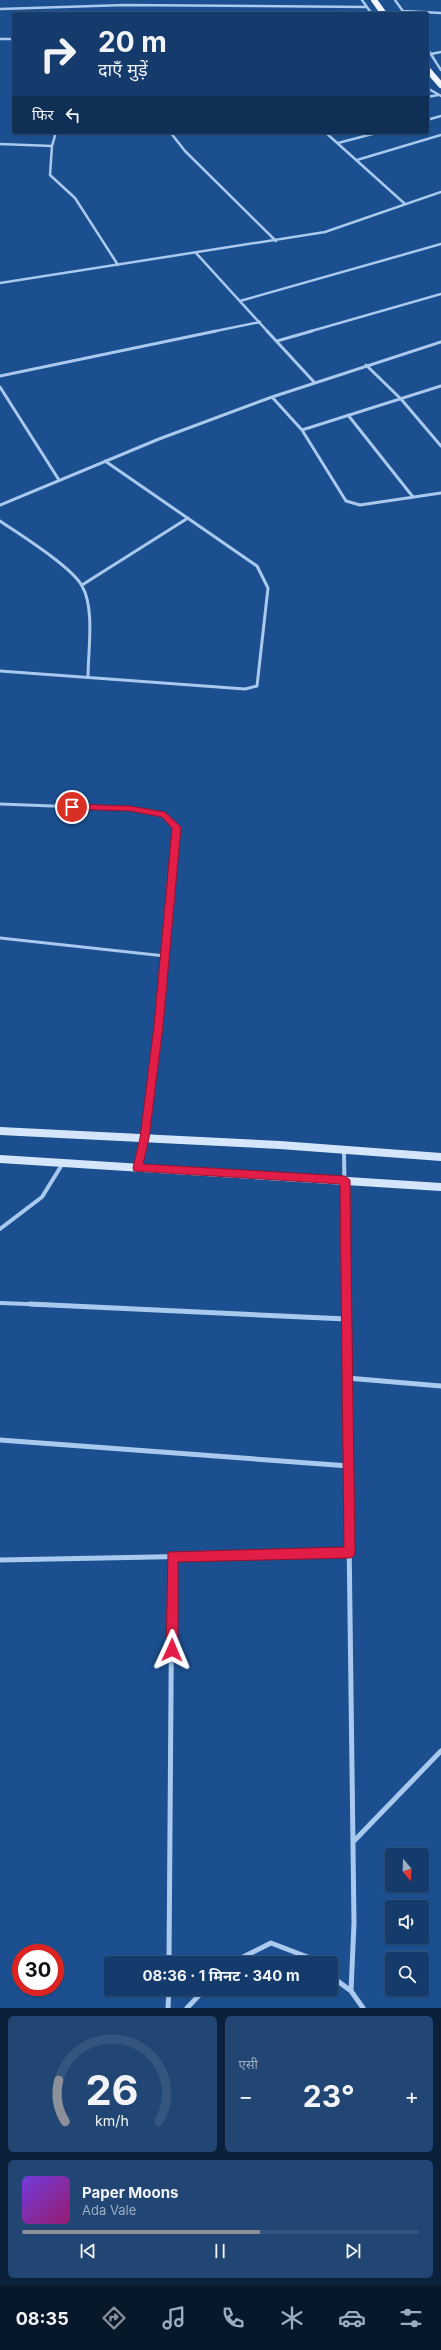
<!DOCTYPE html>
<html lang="hi">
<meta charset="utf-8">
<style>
body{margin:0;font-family:Inter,"Noto Sans Devanagari",sans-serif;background:#214673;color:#f1f3f6;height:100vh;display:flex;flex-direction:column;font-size:15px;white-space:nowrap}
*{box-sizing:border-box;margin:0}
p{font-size:13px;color:#9dadc1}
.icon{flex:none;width:22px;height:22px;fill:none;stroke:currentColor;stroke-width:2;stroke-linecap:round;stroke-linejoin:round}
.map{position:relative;height:2008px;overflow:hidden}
.side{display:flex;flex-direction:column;gap:8px;padding:8px;background:#0b203b;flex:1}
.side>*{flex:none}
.top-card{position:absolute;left:12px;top:12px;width:417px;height:122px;border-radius:4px;box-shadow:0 1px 3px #0004,0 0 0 1px #33557e;background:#143b6b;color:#f1f3f6;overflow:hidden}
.needle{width:26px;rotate:161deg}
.fabs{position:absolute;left:385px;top:1848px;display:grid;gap:8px}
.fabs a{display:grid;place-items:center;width:44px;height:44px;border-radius:4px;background:#143b6b;box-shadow:0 1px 3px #0004,0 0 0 1px #33557e;font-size:20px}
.speed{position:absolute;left:12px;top:1944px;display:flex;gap:8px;font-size:20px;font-weight:700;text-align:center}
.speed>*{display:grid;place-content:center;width:52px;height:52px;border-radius:50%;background:#143b6b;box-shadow:0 1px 3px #0004,0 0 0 1px #33557e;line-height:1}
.speed .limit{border:6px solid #d22;background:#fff;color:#111}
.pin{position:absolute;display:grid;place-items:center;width:34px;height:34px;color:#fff;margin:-17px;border:2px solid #fff;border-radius:50%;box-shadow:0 1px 4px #0007}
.me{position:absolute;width:44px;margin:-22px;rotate:1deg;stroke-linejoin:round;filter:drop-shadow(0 0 3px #0008)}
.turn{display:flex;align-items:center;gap:14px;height:84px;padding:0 20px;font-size:18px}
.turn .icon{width:52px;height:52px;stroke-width:2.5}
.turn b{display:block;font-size:28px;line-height:34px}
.then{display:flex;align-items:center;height:38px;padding:0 20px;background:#0003;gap:8px;font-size:15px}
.big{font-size:30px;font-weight:700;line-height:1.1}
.side .tile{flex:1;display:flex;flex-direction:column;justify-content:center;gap:6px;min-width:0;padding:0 14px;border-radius:6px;background:#214673}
.side .dial{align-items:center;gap:0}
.dial svg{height:104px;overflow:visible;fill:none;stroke:#33557e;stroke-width:7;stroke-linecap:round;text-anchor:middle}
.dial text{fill:#f1f3f6;stroke:none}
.song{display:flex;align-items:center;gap:12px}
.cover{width:48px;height:48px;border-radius:6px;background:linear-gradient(135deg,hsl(260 70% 55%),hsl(320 70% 35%))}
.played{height:4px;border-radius:2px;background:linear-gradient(90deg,#8c9099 60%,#33557e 60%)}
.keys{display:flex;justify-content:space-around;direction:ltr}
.heat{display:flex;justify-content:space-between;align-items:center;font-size:22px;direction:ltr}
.side .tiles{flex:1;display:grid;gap:8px;grid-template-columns:1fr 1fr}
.tile:last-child{grid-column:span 2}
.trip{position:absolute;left:104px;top:1956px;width:234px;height:40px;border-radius:4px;background:#143b6b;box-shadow:0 1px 3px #0004,0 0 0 1px #33557e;font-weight:700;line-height:40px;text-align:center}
.dock{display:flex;height:64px;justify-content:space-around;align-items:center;background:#08182b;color:#9dadc1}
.dock .icon{width:28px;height:28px}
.dock .on{color:#8c9099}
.dock b{font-size:18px;color:#f1f3f6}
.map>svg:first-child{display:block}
</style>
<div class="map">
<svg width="441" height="2008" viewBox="0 0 441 2008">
<rect width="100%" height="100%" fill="#1b4f8f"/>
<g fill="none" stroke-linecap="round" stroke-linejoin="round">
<path stroke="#a9c9ee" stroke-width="3" d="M0 804 130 809 165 815 176 827 158 1026 145 1138 138 1166
M0 938 165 956"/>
<path stroke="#a9c9ee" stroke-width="2.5" d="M362 0 372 14
M395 0 405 14
M0 9 125 5 367 7
M403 11 441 13
M0 39H14
M427 48 441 70
M431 54 441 52
M427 88 441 96
M427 97 438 95
M427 120 441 116
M56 132 52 146 50 175 75 198 118 265
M170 132 185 151 276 241
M325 132 405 204
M338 143 380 132
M0 144 52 146
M357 160 441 135
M196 253 268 332
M0 283 325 232 441 192
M240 301 441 244
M211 332 260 322
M308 332 441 294"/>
<path stroke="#a9c9ee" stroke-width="3" d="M267 331 314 382
M277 341 312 331
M366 365 401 399 441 446
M0 376 216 331
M0 387 59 480
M272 397 302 430 346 501 360 505 441 493
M348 415 413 497
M302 430 441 386
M0 505 159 439 272 397 441 342
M0 521C19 534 72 567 82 586 95 608 88 651 88 677
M82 585 188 518
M0 671 245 689 257 686 268 588 257 566 105 461"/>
<path stroke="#a9c9ee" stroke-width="4" d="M344 1150 346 1305
M0 1229 42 1197 63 1163
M0 1303 52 1305"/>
<path stroke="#a9c9ee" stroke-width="5" d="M30 1304 346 1319
M346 1304 354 1923 351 1991 363 2008
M347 1378 441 1386
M0 1440 349 1466
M0 1560 350 1553
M353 1842 441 1751
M169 1963 172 1556
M231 1963 271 1943 310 1958 316 1963
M331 1976 351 1991
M168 2008 169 1989
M187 2008 205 1989"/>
<path stroke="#d6e6fa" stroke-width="8" d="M0 1131 280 1145 441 1157
M0 1159 441 1187"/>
<path stroke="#f0f6ff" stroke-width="6" d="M374 0 384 14
M427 69 441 85"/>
</g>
<path fill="#e11d48" stroke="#92132f" d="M72 804 130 806 165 812 181 827 163 1026 149 1138 143 1164 345 1176 350 1180 355 1552 354 1556 350 1558 178 1562V1650L176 1654 172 1656 167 1654 166 1650 168 1552 344 1547 340 1184 134 1171 133 1168 140 1138 154 1026 172 828 162 817 130 811 69 809 68 807Z"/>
</svg>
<div class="fabs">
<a><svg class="needle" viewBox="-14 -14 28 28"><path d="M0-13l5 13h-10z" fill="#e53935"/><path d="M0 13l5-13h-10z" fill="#9dadc1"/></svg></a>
<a><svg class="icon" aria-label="sound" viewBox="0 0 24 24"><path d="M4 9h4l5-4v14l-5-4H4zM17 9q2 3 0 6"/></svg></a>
<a><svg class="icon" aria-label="search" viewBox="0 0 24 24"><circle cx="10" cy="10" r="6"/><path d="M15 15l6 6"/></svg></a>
</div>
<div class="speed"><div class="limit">30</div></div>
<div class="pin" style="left:72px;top:807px;background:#d93025"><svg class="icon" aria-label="arrive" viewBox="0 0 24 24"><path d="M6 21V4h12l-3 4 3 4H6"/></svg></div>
<svg class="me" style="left:172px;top:1650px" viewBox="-20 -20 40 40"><path d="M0-17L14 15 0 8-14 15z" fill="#e11d48" stroke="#fff" stroke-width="4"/></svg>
<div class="trip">08:36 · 1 मिनट · 340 m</div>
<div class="top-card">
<div class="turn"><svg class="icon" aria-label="right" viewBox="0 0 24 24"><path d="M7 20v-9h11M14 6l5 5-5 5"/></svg><div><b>20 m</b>दाएँ मुड़ें</div></div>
<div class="then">फिर<svg class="icon" aria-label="left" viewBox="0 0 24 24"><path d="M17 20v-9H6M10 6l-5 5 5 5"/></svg></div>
</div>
</div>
<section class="side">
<div class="tiles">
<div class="tile dial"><svg viewBox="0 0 100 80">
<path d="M14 69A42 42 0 1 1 86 69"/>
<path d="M14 69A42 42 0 0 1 9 37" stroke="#8c9099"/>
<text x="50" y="56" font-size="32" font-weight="700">26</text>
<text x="50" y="72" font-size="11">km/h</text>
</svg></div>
<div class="tile"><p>एसी</p>
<div class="heat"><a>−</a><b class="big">23°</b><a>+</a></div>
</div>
<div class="tile">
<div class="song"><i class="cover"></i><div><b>Paper Moons</b><p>Ada Vale</p></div></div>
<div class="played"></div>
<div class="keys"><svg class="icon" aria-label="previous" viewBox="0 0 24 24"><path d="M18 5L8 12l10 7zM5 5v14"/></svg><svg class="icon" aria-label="pause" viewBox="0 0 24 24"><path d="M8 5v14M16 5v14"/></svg><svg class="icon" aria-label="next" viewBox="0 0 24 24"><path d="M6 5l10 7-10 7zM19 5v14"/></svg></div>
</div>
</div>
</section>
<nav class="dock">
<b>08:35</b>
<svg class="icon on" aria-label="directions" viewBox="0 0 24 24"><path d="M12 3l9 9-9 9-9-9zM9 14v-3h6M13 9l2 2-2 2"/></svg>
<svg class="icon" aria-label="music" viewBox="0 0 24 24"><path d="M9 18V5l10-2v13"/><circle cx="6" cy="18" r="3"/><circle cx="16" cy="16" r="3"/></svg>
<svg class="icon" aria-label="phone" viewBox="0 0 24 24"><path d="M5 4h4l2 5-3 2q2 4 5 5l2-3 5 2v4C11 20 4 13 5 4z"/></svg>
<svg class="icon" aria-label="climate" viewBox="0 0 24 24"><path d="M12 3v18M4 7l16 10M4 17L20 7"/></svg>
<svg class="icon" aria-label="car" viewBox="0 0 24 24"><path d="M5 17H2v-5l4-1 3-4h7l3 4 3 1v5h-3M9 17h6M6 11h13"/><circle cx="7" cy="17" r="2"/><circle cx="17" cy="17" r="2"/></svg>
<svg class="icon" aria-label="filters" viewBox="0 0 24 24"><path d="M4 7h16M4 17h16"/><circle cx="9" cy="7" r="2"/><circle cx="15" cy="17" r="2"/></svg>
</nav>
